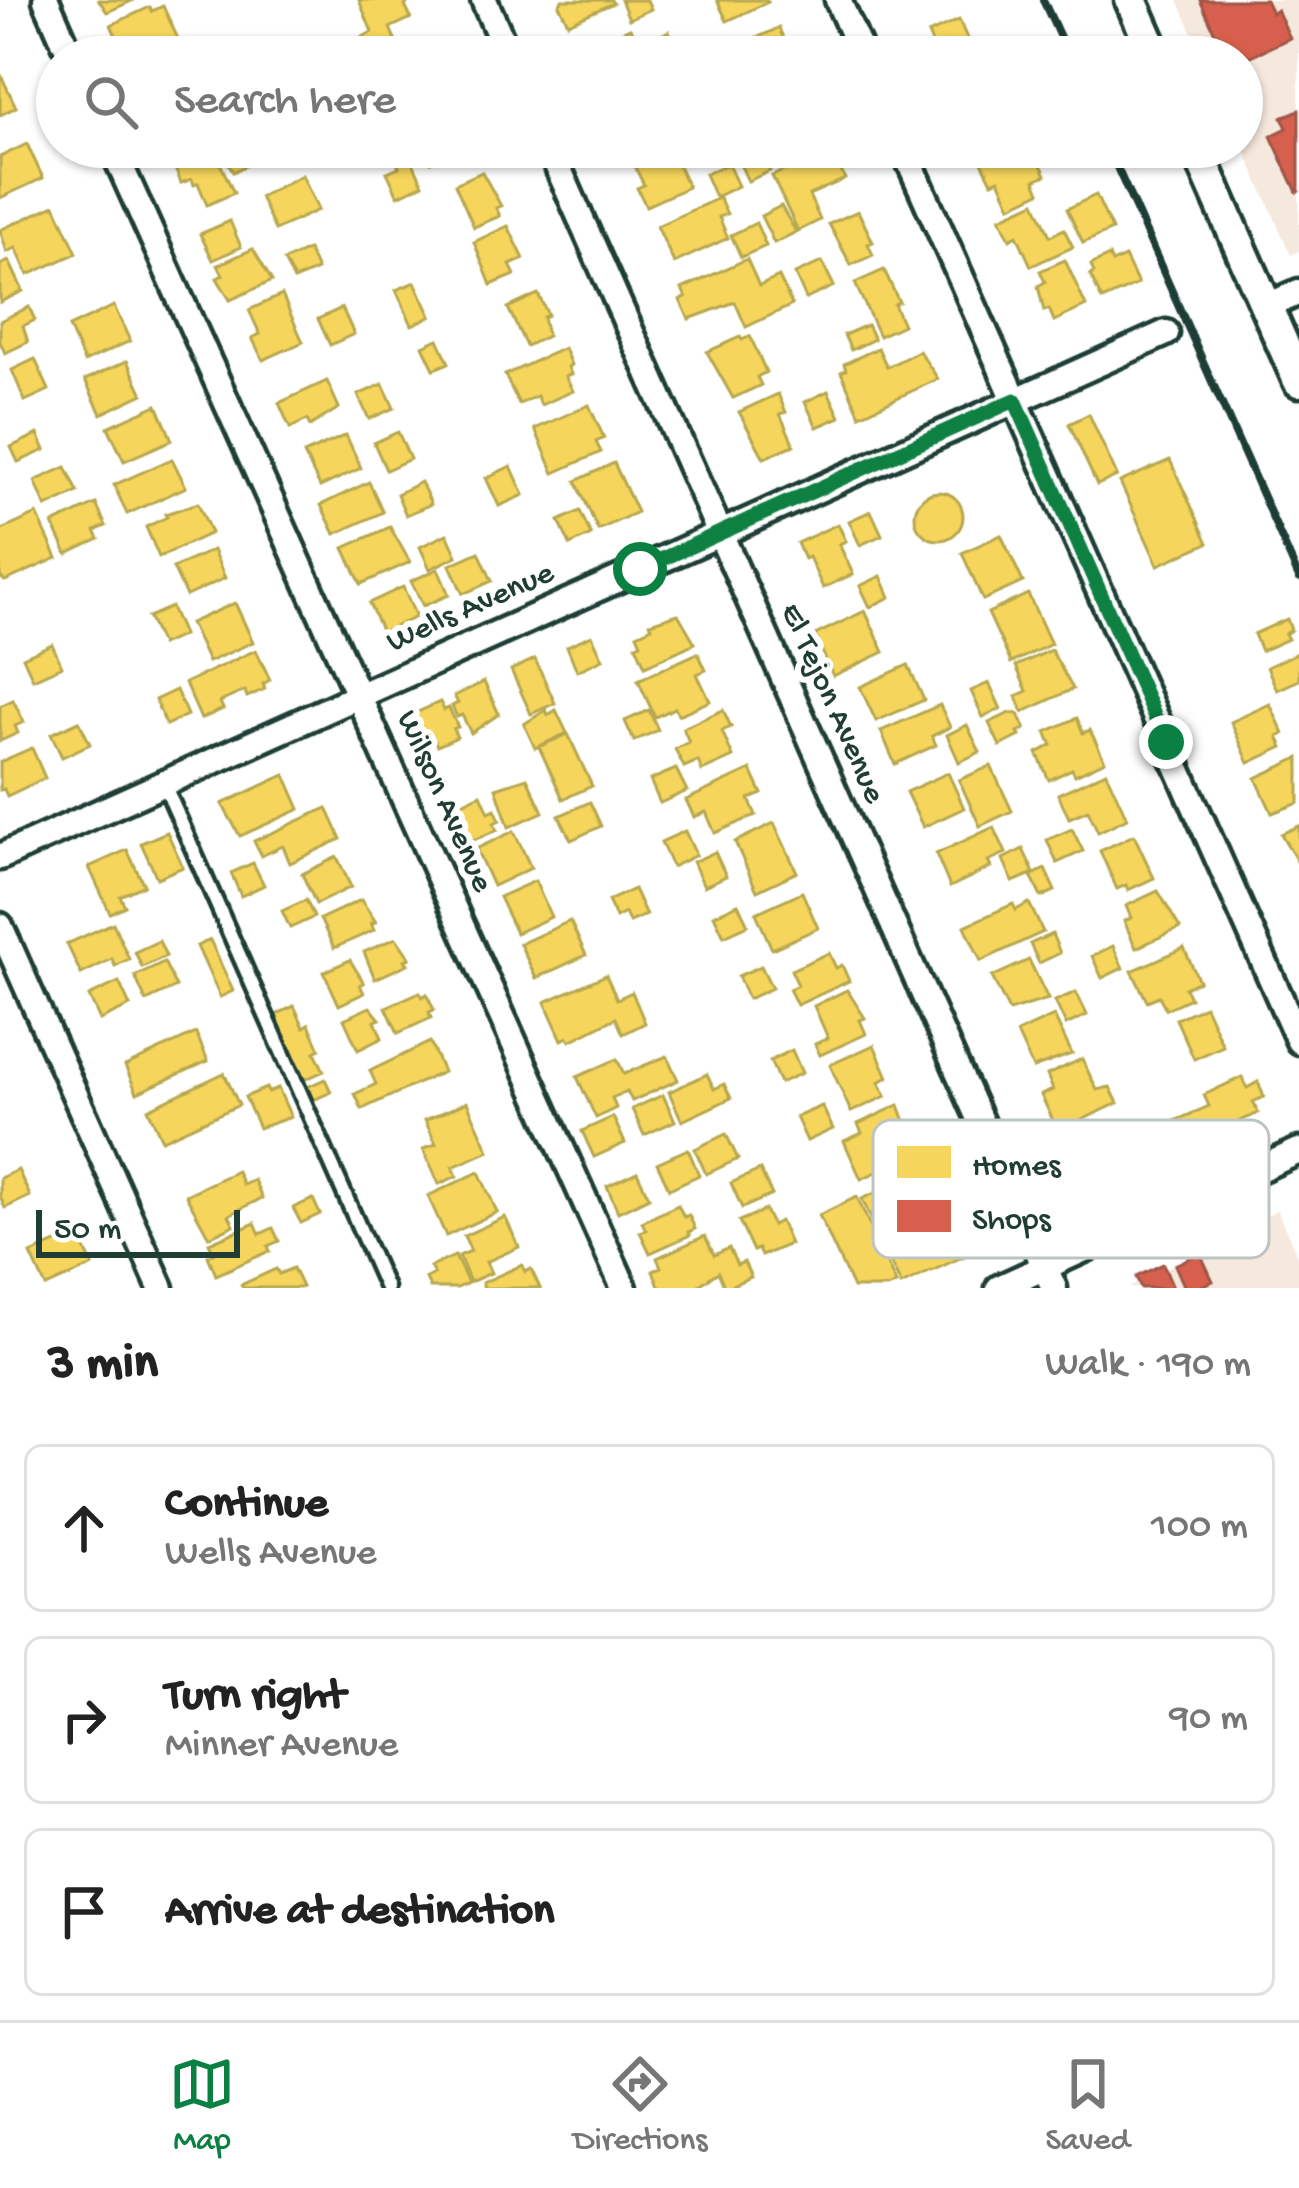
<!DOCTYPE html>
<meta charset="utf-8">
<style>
body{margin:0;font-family:"Gochi Hand",sans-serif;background:#f2f2f2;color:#222}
.scale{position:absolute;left:36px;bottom:30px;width:204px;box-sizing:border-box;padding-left:12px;border:6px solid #1f3d34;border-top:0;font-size:33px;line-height:42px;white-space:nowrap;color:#1f3d34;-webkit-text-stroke:9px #fff;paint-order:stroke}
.stop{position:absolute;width:36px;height:36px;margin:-27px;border:9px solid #0b8043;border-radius:50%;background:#fff}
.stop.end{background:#0b8043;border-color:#fff;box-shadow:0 3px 12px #0008}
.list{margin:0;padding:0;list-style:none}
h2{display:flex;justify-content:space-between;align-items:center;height:156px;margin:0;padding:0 48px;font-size:51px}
h2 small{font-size:39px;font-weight:400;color:#767676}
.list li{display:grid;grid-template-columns:78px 1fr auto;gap:36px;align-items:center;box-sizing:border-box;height:168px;margin:0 24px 24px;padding:0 24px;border:3px solid #e0e0e0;border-radius:18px}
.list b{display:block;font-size:45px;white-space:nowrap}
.list p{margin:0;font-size:39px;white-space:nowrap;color:#767676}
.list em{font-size:39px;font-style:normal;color:#767676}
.icon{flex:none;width:66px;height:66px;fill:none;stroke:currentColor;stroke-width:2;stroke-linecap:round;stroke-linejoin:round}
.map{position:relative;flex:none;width:1299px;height:1288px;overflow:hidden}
.search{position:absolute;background:#fff;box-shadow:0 3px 9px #0004;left:36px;right:36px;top:36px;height:132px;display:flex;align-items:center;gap:30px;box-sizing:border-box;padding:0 42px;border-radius:66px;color:#767676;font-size:45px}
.sheet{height:732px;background:#fff}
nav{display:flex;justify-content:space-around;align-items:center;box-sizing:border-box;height:168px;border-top:3px solid #e0e0e0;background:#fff;font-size:33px;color:#767676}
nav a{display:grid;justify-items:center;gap:6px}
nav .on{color:#0b8043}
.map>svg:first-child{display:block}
.built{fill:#f5e8dd}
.homes{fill:#f6d55c;stroke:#b6a750;stroke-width:3}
.shops{fill:#d6604d;stroke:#9f5646;stroke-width:3}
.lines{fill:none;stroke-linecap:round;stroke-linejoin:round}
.service-casing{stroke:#1f3d34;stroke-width:21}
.minor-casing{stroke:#1f3d34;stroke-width:33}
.tertiary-casing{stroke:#1f3d34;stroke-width:39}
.service{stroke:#fff;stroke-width:12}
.minor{stroke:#fff;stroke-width:24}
.tertiary{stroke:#fff;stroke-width:30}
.rail{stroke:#1f3d34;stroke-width:8}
.route{stroke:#0b8043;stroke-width:15}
.labels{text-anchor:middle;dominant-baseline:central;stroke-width:12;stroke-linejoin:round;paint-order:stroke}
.street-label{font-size:33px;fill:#1f3d34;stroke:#fff}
.key{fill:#fff;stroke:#bcc5c2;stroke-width:3}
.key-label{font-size:33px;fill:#1f3d34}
</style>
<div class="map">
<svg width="1299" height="1288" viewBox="0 0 1299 1288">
<rect width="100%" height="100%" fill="#fff"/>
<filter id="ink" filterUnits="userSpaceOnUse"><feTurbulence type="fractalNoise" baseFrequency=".00833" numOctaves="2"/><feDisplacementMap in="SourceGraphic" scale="24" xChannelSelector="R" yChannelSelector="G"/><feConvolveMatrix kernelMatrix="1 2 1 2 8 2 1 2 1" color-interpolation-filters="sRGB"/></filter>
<g filter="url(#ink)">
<!-- built -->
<g class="built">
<polygon points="1178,0 1299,0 1299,251 1291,255 1242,144 1242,57 1203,57"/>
<polygon points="1277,1210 1299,1260 1299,1288 1129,1288"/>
</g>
<!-- homes -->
<g class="homes">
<polygon points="99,0 134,0 107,12"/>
<polygon points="359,0 410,0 405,6 411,18 390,28 399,48 379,57 338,57 335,52 372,32"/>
<polygon points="562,0 611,0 613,3 568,23 559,5"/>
<polygon points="621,0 647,0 651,9 629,19"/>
<polygon points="717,0 766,0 768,2 727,21"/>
<polygon points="163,6 178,39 138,57 126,57 111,25 150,7 152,11"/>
<polygon points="959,20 975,57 938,57 928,34"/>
<polygon points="630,28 641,51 629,57 581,57 579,51"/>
<polygon points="779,28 788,49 784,51 786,57 743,57 738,46"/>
<polygon points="669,31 679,57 649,57 662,48 657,37"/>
<polygon points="0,73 16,107 0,115"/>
<polygon points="27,144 43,178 0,198 0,157"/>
<polygon points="164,147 214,147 173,166"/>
<polygon points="241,147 249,164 233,172 224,153"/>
<polygon points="390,147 464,147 431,162 429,156 413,163 423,184 398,196 387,172 399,167"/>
<polygon points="673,147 700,147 702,152 678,165 688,187 646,206 637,188 644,185 634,165"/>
<polygon points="775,147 797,147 801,156 783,164"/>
<polygon points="1009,147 1021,147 1025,156 1035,152 1046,175 1035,180 1040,192 1011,206 999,179 992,182 981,160"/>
<polygon points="213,148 234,193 207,205 198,183 194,185 192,179 181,183 174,166"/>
<polygon points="759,148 770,171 748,181 737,158"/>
<polygon points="831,149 845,179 809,195 820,220 798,231 772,176"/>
<polygon points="728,164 738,186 715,197 705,174"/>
<polygon points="482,172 501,206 496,208 500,216 474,227 455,184"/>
<polygon points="302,175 318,210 275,230 260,197"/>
<polygon points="1096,195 1112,230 1083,243 1067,209"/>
<polygon points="719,198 727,214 719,217 728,238 674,263 657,226"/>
<polygon points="1035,202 1050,236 1064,229 1073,247 1031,266 1017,235 1010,239 1000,218"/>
<polygon points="55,205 77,253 28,275 16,248 7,252 0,230"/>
<polygon points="781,206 796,232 774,243 761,216"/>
<polygon points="858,211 873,242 868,244 873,255 851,265 829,224"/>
<polygon points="230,221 241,247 213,260 200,234"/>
<polygon points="756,223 766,246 741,257 731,235"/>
<polygon points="508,226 524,259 510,265 515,275 491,285 474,242"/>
<polygon points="253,249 272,281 230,300 217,278 223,275 218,265"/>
<polygon points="308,250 317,270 294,280 284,261"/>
<polygon points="1109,256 1112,263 1125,257 1138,284 1102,300 1090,275 1094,273 1091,265"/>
<polygon points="747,259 759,286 779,277 792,305 746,327 735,302 689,319 680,300 686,297 682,289"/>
<polygon points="1065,260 1086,306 1054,321 1049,309 1044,311 1038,286 1045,282 1040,271"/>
<polygon points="9,261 23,291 0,302 0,265"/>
<polygon points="822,262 834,286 806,299 795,274"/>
<polygon points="884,270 899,302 894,304 903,325 879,336 855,283"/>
<polygon points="415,282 431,316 412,325 396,290"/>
<polygon points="538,294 548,315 543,317 547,336 526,346 508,308"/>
<polygon points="282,295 303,342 263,360 252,338 260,334 249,310"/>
<polygon points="114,306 130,341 84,362 69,327"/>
<polygon points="29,307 35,320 23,326 28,342 5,353 0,342 0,321"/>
<polygon points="342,308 354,334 330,345 318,319"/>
<polygon points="867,325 874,339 851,350 844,335"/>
<polygon points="750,336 766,372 757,377 761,385 733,398 707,352 740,337 742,340"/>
<polygon points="438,339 449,363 434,369 423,346"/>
<polygon points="564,348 571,365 568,367 571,374 565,376 573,391 541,405 537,396 519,404 505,375"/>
<polygon points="878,348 887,367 919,351 938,379 860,415 841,372 846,370 844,364"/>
<polygon points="35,359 49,390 25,401 12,370"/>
<polygon points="127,361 143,394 101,414 85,380"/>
<polygon points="327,381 339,408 310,426 307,420 290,428 279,403"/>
<polygon points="383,384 394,408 369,419 358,395"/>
<polygon points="828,391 840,417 817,427 805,402"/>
<polygon points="778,394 786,412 780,414 794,445 764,458 739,412"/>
<polygon points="157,405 172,440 124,461 108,427"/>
<polygon points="589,405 604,438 596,442 601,452 554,473 535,429"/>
<polygon points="1089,414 1117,476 1097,485 1069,424"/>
<polygon points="398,432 410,459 386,470 374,443"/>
<polygon points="38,434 45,450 18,462 11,447"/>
<polygon points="346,435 361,468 320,487 304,454"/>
<polygon points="172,459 186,487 127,514 114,485"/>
<polygon points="1170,460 1208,543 1158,565 1120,482"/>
<polygon points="614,463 637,512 598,530 576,481"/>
<polygon points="511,466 524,495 499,506 486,478"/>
<polygon points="66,467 78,492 46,507 35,481"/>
<polygon points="369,482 383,512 335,534 321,505"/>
<polygon points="421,482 431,504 406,515 397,494"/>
<circle cx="939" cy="516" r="24"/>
<polygon points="198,503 211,533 159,557 146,527 167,517 165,514"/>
<polygon points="96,504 106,526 95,531 99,539 67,554 53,524"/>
<polygon points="580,511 591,535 570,545 559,521"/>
<polygon points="871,511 882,535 860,545 849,521"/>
<polygon points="37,514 57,558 5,581 0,577 0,531"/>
<polygon points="838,524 846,541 839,544 853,574 823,588 809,557 804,559 797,543"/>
<polygon points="390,527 410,562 361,584 344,548"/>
<polygon points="447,534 457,556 430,569 420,547"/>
<polygon points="1001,535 1023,582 983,600 962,553"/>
<polygon points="213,550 225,578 186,596 173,568"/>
<polygon points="479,552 492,581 463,594 450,565"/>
<polygon points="438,569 449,595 423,606 411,581"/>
<polygon points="881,576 890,597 870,607 860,586"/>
<polygon points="403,587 416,617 382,632 369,603"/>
<polygon points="1028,594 1051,644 1011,663 988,613"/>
<polygon points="235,603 253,642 208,662 190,623"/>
<polygon points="171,607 183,635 161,645 148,617"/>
<polygon points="865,611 884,652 833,676 815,635"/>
<polygon points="678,614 695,643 645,666 636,645 641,643 637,634 652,627 650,623"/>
<polygon points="1287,619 1291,630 1285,634 1288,639 1261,651 1254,634"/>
<polygon points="592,635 603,659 577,671 567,646"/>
<polygon points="52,644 62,666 33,679 23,657"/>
<polygon points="256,650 270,680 263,684 265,689 247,697 245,691 220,702 223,709 201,719 185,683"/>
<polygon points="1051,650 1073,689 1023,712 1016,696 1027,691 1016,666"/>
<polygon points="1299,652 1299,680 1277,690 1267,667"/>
<polygon points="698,653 706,670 697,674 710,701 678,715 675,708 655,717 638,680"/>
<polygon points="535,659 555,703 531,714 511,670"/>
<polygon points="908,665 924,700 876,721 860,687"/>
<polygon points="484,682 499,714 471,733 462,715 457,717 452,706 458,703 454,696"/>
<polygon points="989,683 1001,709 983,717 971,691"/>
<polygon points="176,690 187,715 166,725 155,700"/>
<polygon points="13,700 24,722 15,726 18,733 0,741 0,706"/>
<polygon points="440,702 444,710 449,708 458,727 453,729 457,737 437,746 435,741 423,747 409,716"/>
<polygon points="1270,704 1284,734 1278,737 1283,747 1249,763 1231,722"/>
<polygon points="940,705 950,727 932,736 936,745 895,764 881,731"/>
<polygon points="546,710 548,715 556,710 567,733 535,748 524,724"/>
<polygon points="649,710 658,730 634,741 625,721"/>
<polygon points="723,710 731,727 722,731 733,757 702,771 698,761 684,767 675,749 689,742 683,728"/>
<polygon points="1010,713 1018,714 1025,729 1018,732 1020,736 1000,746 989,723"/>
<polygon points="1077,718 1083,733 1090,730 1105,761 1075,775 1072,769 1049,780 1037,753 1052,745 1046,732"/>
<polygon points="79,721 90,744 62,757 51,734"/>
<polygon points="967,725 980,752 959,762 947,735"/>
<polygon points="568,734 592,786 563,799 539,747"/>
<polygon points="32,748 45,778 7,796 4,789 0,790 0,762"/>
<polygon points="1299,758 1299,803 1272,813 1256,778"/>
<polygon points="991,766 1012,811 980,826 959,780"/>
<polygon points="676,769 687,791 660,803 650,780"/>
<polygon points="751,770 762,794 749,799 756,815 715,833 706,812 694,817 686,800"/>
<polygon points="1106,772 1127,818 1098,832 1088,810 1069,818 1058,794"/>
<polygon points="948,773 964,808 923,827 906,792"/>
<polygon points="285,775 300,809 240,836 222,804"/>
<polygon points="527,778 543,812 509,827 496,788"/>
<polygon points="481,794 489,812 495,809 500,820 494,823 497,830 469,842 455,812 462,809 460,804"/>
<polygon points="590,802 601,826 571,840 559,816"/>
<polygon points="327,808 341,839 290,863 283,846 261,856 254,841"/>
<polygon points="774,823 797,872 757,891 735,842"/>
<polygon points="1299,826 1299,863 1298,863 1281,834"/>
<polygon points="994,827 1006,853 988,861 991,867 950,887 936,854"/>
<polygon points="1072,829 1083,851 1057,863 1047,840"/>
<polygon points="514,831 531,868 493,886 476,849"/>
<polygon points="685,831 696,855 672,867 661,842"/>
<polygon points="167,832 183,867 157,878 141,843"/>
<polygon points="1134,835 1154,878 1128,890 1126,885 1117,889 1100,851"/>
<polygon points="1023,849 1034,873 1013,882 1003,859"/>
<polygon points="127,850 144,885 120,896 125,906 110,913 89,867"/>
<polygon points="715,852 726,876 704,886 693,862"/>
<polygon points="337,857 351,887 316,904 302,874"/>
<polygon points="253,863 264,885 241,896 231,873"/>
<polygon points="1045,869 1055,891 1041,897 1031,876"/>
<polygon points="535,881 551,917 516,933 499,897"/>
<polygon points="634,889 646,915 629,922 625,913 616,918 608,901"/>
<polygon points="1158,891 1180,928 1136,948 1124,921 1131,918 1126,906"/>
<polygon points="802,892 818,928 772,949 756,913"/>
<polygon points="306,900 314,917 290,928 282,911"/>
<polygon points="361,900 376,922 371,923 374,930 334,948 320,919"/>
<polygon points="1029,903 1043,932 981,961 965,926 1013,904 1016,910"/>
<polygon points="738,904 748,925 724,936 714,915"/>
<polygon points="570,921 586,955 536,978 520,944"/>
<polygon points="113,923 129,959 115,966 112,959 81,974 67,944"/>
<polygon points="1052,934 1060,953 1039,963 1030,944"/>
<polygon points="396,938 410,958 405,960 408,964 375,979 364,952"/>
<polygon points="210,940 233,991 220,997 197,946"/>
<polygon points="159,941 166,956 142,967 135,952"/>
<polygon points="1113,946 1123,968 1102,978 1092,956"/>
<polygon points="1184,948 1199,981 1185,988 1190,998 1166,1009 1159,996 1147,1001 1132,971"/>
<polygon points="829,953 836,968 842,965 849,981 797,1005 789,989 798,985 791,970"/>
<polygon points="350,960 364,983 360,985 364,993 339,1005 324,972"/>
<polygon points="1029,960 1048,999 1009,1011 992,977"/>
<polygon points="164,962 176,987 146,1001 135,976"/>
<polygon points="761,966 772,988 748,999 738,976"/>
<polygon points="606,975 617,999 632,992 645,1023 623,1034 616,1018 570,1041 568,1037 562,1040 545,1002"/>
<polygon points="119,982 130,1006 100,1020 89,996"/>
<polygon points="847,990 865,1018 860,1020 866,1034 820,1055 815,1044 828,1038 814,1006"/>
<polygon points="420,992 422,997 427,994 434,1010 429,1012 431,1018 398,1033 386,1007"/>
<polygon points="1076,992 1087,1015 1066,1025 1055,1001"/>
<polygon points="294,1006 304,1027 309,1024 320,1049 315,1052 324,1071 299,1082 270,1018"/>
<polygon points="1205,1006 1223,1046 1194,1059 1176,1019"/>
<polygon points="370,1007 380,1019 375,1021 382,1038 358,1050 344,1019"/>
<polygon points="1054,1016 1072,1054 1033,1068 1017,1033"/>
<polygon points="196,1033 208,1061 137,1093 125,1066"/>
<polygon points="430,1042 443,1072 362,1109 355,1094 376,1084 370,1071"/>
<polygon points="874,1045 888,1077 879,1082 886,1096 851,1112 830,1065"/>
<polygon points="792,1050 802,1073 780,1083 770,1061"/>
<polygon points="667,1056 678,1080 632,1101 627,1091 612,1098 616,1108 596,1118 577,1077 617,1059 624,1074"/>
<polygon points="1082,1059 1097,1090 1110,1087 1118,1103 1058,1131 1041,1095 1053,1090 1047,1075"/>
<polygon points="224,1073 239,1105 162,1140 148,1109"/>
<polygon points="707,1074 714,1089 724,1084 731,1098 682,1121 669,1092"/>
<polygon points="1242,1077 1247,1088 1258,1082 1264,1097 1253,1102 1258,1113 1182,1148 1177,1138 1167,1142 1162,1131 1172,1127 1170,1123 1209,1106 1204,1095"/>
<polygon points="325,1079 331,1092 309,1102 303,1089"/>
<polygon points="266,1088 268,1092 278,1088 291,1117 259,1128 245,1097"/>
<polygon points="663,1095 675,1121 644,1135 632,1109"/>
<polygon points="467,1102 489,1151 453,1167 457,1176 439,1184 423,1149 436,1144 425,1120"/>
<polygon points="899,1105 917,1154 861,1179 844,1141 862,1133 858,1124"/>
<polygon points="822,1106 833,1129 807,1141 796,1117"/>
<polygon points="613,1117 625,1143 594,1157 582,1131"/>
<polygon points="726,1134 738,1159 706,1174 695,1149"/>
<polygon points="688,1149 699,1175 669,1189 657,1163"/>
<polygon points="934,1166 950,1200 878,1234 862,1199"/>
<polygon points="18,1170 30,1196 5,1208 0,1196 0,1178"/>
<polygon points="760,1170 772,1195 742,1208 731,1183"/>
<polygon points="237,1171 243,1185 254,1180 262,1198 229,1215 234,1225 209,1237 186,1195"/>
<polygon points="479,1172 497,1212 446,1236 428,1196"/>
<polygon points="637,1172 649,1197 618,1212 607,1186"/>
<polygon points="857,1197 896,1284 887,1288 853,1288 819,1215"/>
<polygon points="313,1199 320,1214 301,1223 293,1208"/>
<polygon points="678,1205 684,1217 689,1215 695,1229 688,1232 690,1235 650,1253 640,1232 646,1230 642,1222"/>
<polygon points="765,1210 772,1225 780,1221 790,1244 761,1256 758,1249 753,1251 739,1221"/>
<polygon points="957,1216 973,1252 901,1285 884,1249"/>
<polygon points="505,1217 519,1247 486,1262 491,1273 470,1282 459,1256 471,1251 464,1236"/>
<polygon points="255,1223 260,1234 273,1228 279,1241 268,1246 270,1251 216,1275 208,1256 214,1253 209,1243"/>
<polygon points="72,1236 75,1243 81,1240 93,1266 46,1287 31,1254"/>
<polygon points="705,1236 714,1255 729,1248 737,1265 744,1262 751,1277 725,1288 718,1272 695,1288 660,1288 653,1271 661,1267 657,1258"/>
<polygon points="455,1256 468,1283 457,1288 430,1288 426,1278 434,1274 430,1267"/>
<polygon points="522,1265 525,1272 531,1269 540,1288 484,1288 482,1283"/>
<polygon points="293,1268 302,1287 299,1288 243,1288 241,1285 276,1269 279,1274"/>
</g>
<!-- shops -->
<g class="shops">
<polygon points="1200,0 1266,0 1272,13 1277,10 1290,38 1242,60 1226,57"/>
<polygon points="1299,110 1299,191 1297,192 1271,136 1287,128 1282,117"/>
<polygon points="1200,1253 1213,1281 1197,1288 1185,1288 1175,1265"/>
<polygon points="1163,1264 1173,1288 1141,1288 1136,1277"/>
</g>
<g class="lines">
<defs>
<polyline id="service" points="164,784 386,1288"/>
<g id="minor">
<polyline points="46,0 71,57"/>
<polyline points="484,0 509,57"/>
<polyline points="838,0 863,57"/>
<polyline points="112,147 624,1288"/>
<polyline points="549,147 1054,1288"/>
<polyline points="903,147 1299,1041"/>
<polyline points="1266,307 1299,292"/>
<polyline points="0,857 1166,333"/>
<polyline points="0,926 161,1288"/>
<polyline points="999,1288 1299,1151"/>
</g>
<g id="tertiary">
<polyline points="1131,0 1156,57"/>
<polyline points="1196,147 1299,381"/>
</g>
</defs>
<!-- service casing -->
<use href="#service" class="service-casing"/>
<!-- minor casing -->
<use href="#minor" class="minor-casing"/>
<!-- tertiary casing -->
<use href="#tertiary" class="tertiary-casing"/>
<!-- service -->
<use href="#service" class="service"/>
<!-- minor -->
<use href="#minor" class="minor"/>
<!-- tertiary -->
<use href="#tertiary" class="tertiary"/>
<!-- rail -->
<g class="rail">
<polyline points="1043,0 1069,57"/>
<polyline points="1108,147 1299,578"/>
</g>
</g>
</g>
<g class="lines" filter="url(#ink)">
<!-- route -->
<polyline class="route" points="640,569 1015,400 1166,742"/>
</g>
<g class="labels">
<!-- street labels -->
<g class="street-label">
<text transform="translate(471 609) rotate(-24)">Wells Avenue</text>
<text transform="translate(831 704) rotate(66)">El Tejon Avenue</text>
<text transform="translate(443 802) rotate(66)">Wilson Avenue</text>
</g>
</g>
<!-- legend -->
<rect x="873" y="1120" width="396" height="138" rx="18" class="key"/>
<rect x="897" y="1146" width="54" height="32" fill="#f6d55c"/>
<rect x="897" y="1200" width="54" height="32" fill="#d6604d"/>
<g class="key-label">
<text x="972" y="1174">Homes</text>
<text x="972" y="1228">Shops</text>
</g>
</svg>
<div class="scale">50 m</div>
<div class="stop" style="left:640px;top:569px"></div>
<div class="stop end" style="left:1166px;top:742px"></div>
<div class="search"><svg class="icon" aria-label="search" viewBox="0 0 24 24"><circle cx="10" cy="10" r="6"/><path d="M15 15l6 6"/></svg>Search here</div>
</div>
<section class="sheet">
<h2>3 min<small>Walk · 190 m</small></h2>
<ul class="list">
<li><svg class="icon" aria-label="ahead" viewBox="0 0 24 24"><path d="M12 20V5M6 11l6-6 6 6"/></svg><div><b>Continue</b><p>Wells Avenue</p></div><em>100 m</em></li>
<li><svg class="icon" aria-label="right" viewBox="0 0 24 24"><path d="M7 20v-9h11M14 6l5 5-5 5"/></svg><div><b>Turn right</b><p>Minner Avenue</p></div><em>90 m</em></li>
<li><svg class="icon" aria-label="arrive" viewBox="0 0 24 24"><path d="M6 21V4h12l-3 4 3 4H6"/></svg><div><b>Arrive at destination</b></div></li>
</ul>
</section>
<nav>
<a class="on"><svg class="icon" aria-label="map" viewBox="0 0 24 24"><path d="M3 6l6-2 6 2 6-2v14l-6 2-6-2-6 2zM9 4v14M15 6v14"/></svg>Map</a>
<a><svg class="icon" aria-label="directions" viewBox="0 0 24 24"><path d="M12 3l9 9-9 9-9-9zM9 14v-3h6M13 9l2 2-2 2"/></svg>Directions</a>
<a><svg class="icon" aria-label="saved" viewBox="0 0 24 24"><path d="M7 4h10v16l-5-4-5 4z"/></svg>Saved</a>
</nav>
